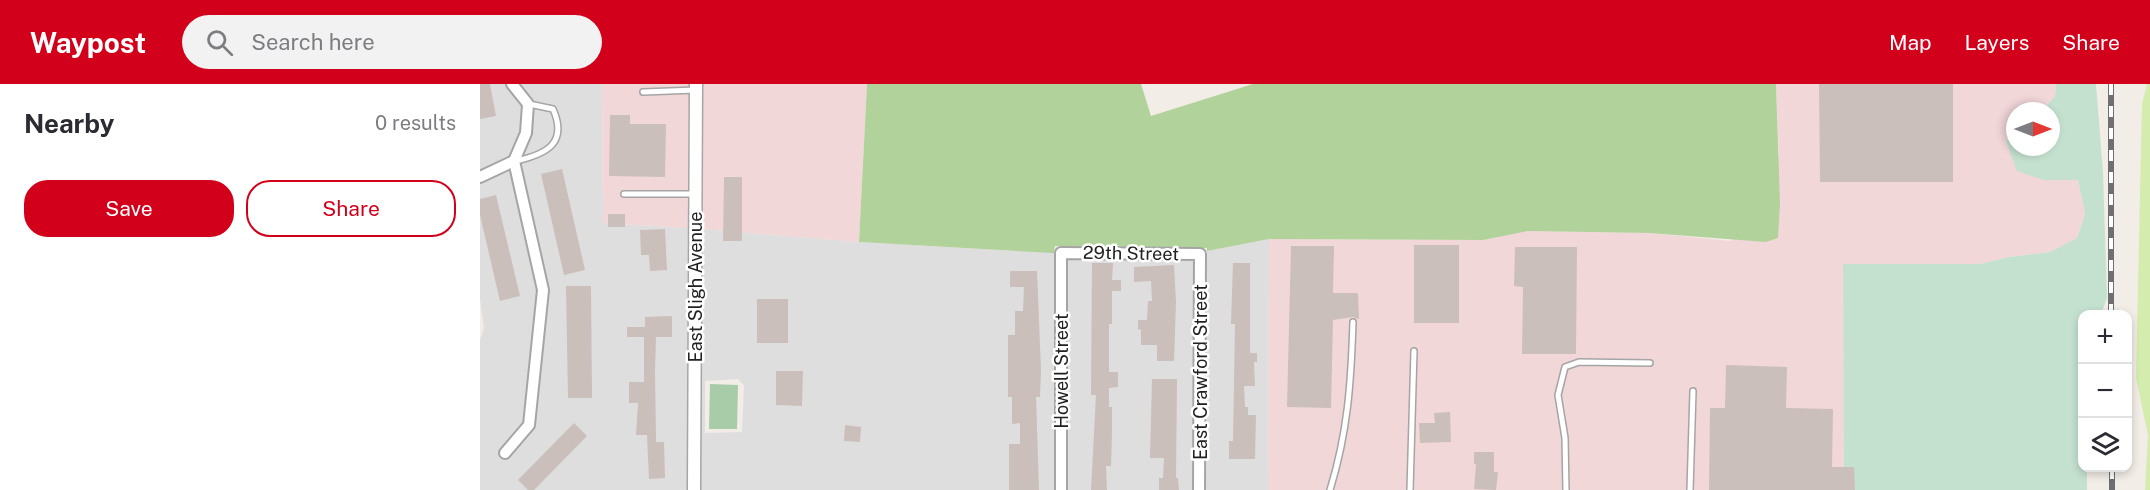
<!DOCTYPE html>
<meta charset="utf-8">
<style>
body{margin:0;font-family:"Public Sans",sans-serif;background:#f2f2f3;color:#2b2b33}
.controls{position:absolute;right:18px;bottom:18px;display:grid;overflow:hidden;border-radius:12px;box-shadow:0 3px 9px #0003}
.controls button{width:54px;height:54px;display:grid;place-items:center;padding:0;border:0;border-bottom:2px solid #e1e1e2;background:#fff;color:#2b2b33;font:30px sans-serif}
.compass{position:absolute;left:1526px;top:18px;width:54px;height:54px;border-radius:50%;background:#fff;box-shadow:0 3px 9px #0003;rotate:90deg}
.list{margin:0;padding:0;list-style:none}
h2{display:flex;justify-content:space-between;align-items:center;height:78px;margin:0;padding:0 24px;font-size:26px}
h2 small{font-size:20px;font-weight:400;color:#7c7c81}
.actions{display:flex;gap:12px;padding:18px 24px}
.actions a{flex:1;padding:14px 0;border:2px solid #d2001b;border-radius:24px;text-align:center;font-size:21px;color:#d2001b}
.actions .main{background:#d2001b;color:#fff}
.icon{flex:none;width:33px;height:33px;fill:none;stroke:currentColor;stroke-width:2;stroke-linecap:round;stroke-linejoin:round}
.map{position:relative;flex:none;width:1670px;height:406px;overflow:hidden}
header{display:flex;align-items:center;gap:36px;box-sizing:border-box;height:84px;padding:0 30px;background:#d2001b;color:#fff}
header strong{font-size:28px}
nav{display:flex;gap:33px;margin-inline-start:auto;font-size:21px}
.search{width:420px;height:54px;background:#f2f2f3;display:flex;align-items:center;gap:15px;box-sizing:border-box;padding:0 21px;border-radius:33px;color:#7c7c81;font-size:22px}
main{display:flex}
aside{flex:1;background:#fff}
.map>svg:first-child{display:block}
.residential{fill:#dfdede;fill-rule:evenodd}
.commercial{fill:#f2d7d9}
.grass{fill:#d4ecad}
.forest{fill:#b2d29b}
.wetland{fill:#c4e0cf}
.cemetery{fill:#a8cba8}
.building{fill:#cabfba}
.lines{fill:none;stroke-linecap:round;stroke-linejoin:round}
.service-casing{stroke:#a5a5a5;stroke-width:8}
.minor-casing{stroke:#a5a5a5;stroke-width:14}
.tertiary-casing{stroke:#a5a5a5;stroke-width:15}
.service{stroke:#fff;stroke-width:5}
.minor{stroke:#fff;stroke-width:10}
.tertiary{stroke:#fff;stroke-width:12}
.rail-casing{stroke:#6f6f6f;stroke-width:6}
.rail{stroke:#fff;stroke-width:4;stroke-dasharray:11;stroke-linecap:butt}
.labels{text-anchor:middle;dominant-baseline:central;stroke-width:5;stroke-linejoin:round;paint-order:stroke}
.street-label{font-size:18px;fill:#212121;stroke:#fff}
</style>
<header>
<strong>Waypost</strong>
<div class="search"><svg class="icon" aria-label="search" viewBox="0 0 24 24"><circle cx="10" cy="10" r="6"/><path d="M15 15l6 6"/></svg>Search here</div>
<nav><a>Map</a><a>Layers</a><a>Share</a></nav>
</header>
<main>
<aside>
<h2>Nearby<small>0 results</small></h2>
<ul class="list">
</ul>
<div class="actions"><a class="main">Save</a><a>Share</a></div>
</aside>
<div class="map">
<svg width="1670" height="406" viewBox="0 0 1670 406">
<rect width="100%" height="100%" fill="#f2ede7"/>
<!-- residential -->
<g class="residential">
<polygon points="0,0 122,0 123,139 208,144 207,406 0,406 0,256 4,244 0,215"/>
<path d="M222,145L379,158L574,169V406H220ZM258,295L264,301L262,348L225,349V297Z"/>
<polygon points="789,155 788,406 726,406 727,167"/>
<polygon points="588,175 713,176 713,406 588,406"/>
</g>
<!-- commercial -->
<g class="commercial">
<polygon points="122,0 209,0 208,144 123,139"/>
<polygon points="223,0 387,0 379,158 222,145"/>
<polygon points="1296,0 1576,0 1575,12 1562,27 1535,27 1535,50 1526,57 1564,96 1598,96 1605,130 1597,154 1570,168 1529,173 1500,180 1363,180 1364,406 788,406 789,155 1003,156 1048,147 1169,149 1251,157 1299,73"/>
</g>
<!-- grass -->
<polygon class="grass" points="1667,0 1670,0 1670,406 1665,406 1668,351 1656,294 1662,20"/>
<!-- forest -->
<polygon class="forest" points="387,0 661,0 671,32 773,0 1296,0 1300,119 1298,154 1286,158 1169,149 1048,147 1003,156 789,155 727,167 727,164 575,162 574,169 571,169 379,158"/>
<!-- wetland -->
<polygon class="wetland" points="1576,0 1616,0 1623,88 1627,214 1621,230 1602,231 1602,384 1607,384 1607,406 1364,406 1363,180 1500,180 1529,173 1570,168 1597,154 1605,130 1598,96 1564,96 1537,87 1526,57 1535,50 1535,63 1571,63 1571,27 1562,27 1575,12"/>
<!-- cemetery -->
<polygon class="cemetery" points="230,300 258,301 257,345 229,345"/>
<!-- building -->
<g class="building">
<polygon points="0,0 10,0 16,32 0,35"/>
<polygon points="1339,0 1473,0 1473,98 1340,98"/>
<polygon points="130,31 150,31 150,40 186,40 185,93 129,92"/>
<polygon points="82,85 105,186 84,191 61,90"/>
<polygon points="244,93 262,93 262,157 243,157"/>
<polygon points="16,111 40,212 20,217 0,131 0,115"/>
<rect x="128" y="130" width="17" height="13"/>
<polygon points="185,145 187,186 170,187 169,171 161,171 160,146"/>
<rect x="934" y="161" width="45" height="78"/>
<polygon points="811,162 854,162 853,209 878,209 879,235 873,233 853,236 851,324 807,323"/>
<polygon points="1035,163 1097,163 1096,270 1042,270 1043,203 1034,202"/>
<polygon points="612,179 633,179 632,196 641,196 641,207 632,207 632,240 629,240 629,288 638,288 638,303 629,304 629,323 632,323 632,348 631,382 626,382 627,406 611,406 616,311 611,311"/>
<polygon points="753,179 770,179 770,269 777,269 777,278 774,278 775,302 764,302 765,323 768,323 768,331 776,331 775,375 749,375 749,357 753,357 755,240 751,240"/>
<polygon points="694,181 696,218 694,277 677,277 677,261 661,261 661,246 658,245 658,236 667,236 668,217 672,217 671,197 654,198 654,183"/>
<polygon points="530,187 557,187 561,286 560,313 556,313 559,406 529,406 529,360 540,360 540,339 532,340 532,313 528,313 528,251 535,251 535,227 543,227 544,203 530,203"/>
<polygon points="86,202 111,202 112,314 88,314"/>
<rect x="277" y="215" width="31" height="44"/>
<polygon points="192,232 192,253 176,253 175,286 176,358 184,358 185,394 169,395 167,351 156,351 158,319 149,319 149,298 164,298 164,253 147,253 147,243 165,243 165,233"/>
<polygon points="1246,281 1307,283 1306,324 1353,325 1352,383 1374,383 1375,406 1229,406 1230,324 1245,324"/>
<polygon points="296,287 323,287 322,322 296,321"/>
<polygon points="672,295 697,295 696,394 698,394 699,406 679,406 679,394 683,394 684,374 670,374"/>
<polygon points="970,328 971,358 940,359 939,339 955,339 954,329"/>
<polygon points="94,339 107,352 54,406 48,406 38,396"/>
<polygon points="365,341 381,343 380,358 364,357"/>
<polygon points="994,368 1014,368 1014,388 1018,388 1016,406 994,405 996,380 994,380"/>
</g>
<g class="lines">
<defs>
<g id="service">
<polyline points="163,8 216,6"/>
<path d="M36,77C67,70 88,59 73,25L49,20"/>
<polyline points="144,110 215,110"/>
<path d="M850,406C868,347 871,299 873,238"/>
<polyline points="930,406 934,267"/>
<polyline points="1086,406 1085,354 1078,311 1085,283 1099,278 1170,279"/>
<polyline points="1210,406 1213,307"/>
</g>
<g id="minor">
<polyline points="32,0 48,20 46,49 34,77"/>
<polyline points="0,93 34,77"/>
<polyline points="25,369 49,341 63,206 34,77"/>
<polyline points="581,406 581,169 720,170 719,406"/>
</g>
<polyline id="tertiary" points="214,406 216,0"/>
</defs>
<!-- service casing -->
<use href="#service" class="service-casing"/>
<!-- minor casing -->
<use href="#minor" class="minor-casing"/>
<!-- tertiary casing -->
<use href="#tertiary" class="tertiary-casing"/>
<!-- service -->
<use href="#service" class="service"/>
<!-- minor -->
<use href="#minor" class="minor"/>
<!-- tertiary -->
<use href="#tertiary" class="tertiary"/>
<defs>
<g id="rail">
<polyline points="1631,0 1631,231"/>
<polyline points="1632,384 1632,406"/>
</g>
</defs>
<!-- rail casing -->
<use href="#rail" class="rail-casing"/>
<!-- rail -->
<use href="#rail" class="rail"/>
</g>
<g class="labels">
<!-- street labels -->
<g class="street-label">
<text transform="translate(651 169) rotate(1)">29th Street</text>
<text transform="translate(215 203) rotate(-90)">East Sligh Avenue</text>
<text transform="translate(581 287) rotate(-90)">Howell Street</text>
<text transform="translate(720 288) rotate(-90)">East Crawford Street</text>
</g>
</g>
</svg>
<div class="controls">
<button>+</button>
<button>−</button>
<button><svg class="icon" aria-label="layers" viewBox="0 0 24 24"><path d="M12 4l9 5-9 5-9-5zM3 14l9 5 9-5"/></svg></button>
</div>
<svg class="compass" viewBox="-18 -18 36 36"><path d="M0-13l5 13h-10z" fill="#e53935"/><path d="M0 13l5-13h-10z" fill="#7c7c81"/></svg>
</div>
</main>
